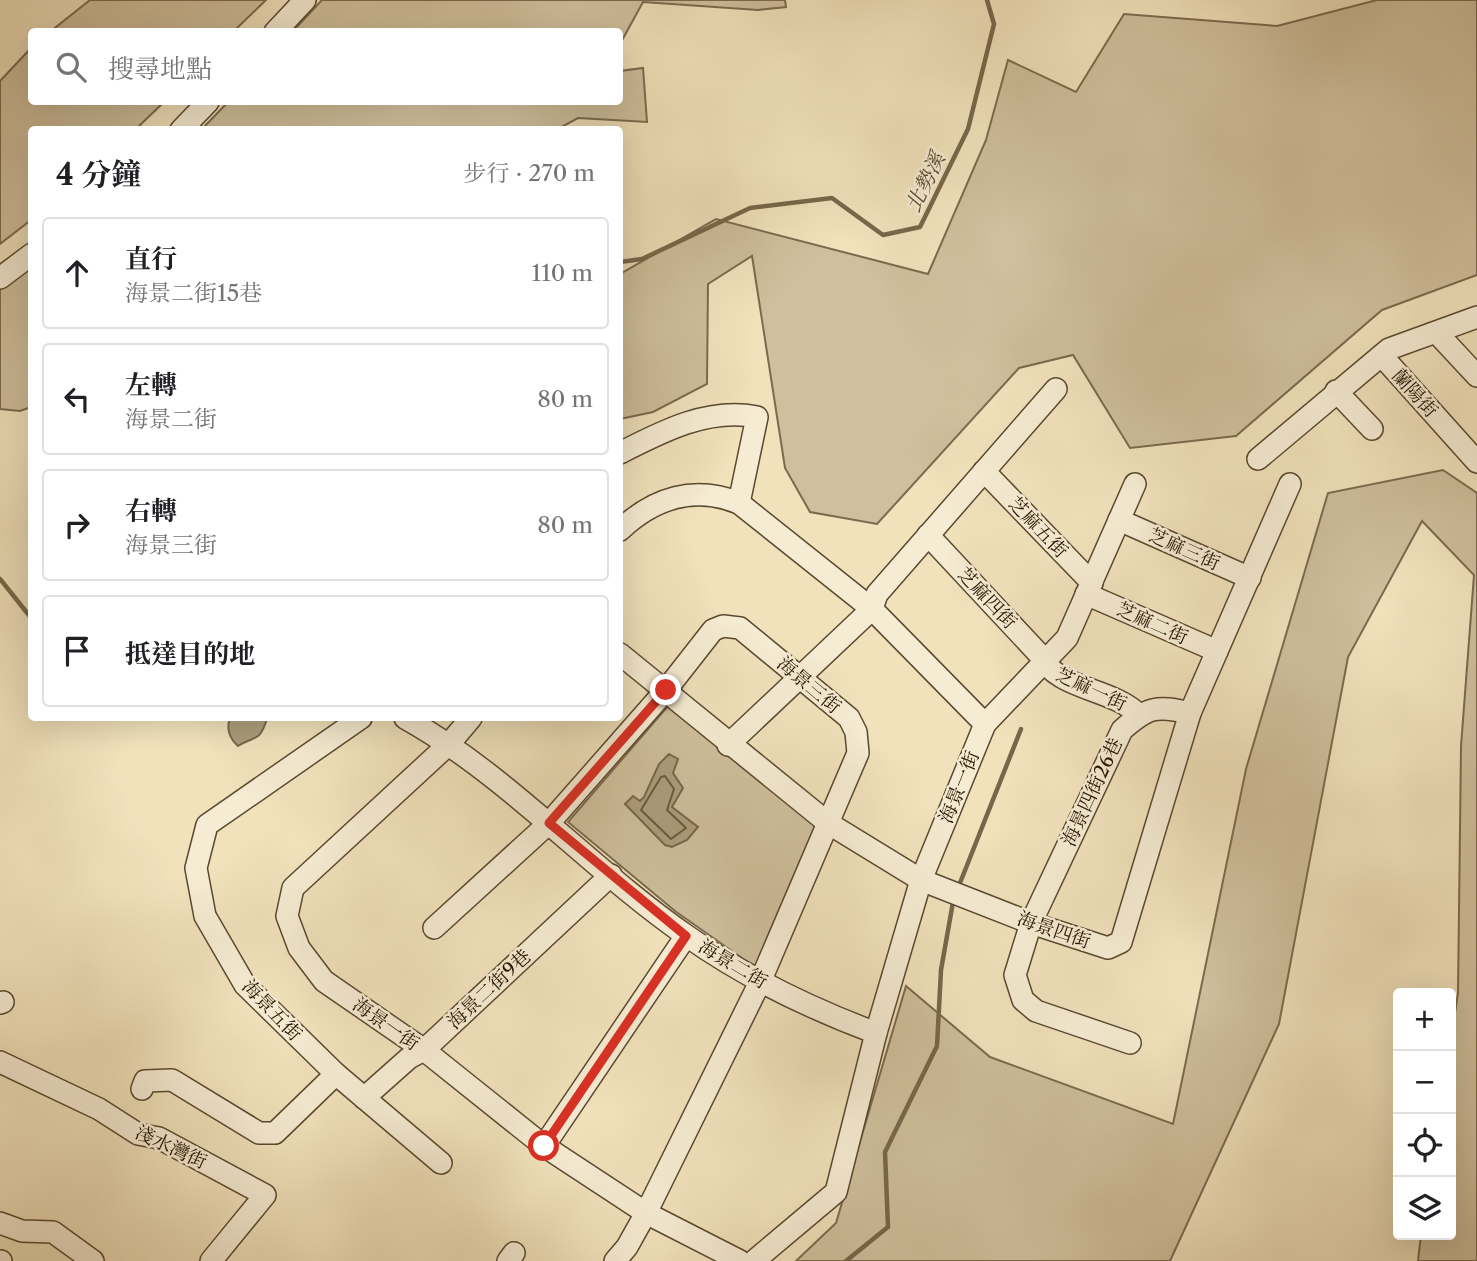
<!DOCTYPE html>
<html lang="zh-TW">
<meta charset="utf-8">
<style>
body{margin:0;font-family:"Libre Caslon Text","Noto Serif TC",serif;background:#f6f6f6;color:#202124}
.controls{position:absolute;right:21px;bottom:21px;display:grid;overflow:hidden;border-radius:7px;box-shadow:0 7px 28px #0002}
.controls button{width:63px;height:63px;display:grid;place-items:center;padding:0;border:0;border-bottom:2px solid #e0e0e0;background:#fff;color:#202124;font:35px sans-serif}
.stop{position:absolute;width:21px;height:21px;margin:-16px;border:5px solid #d93025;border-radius:50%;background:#fff}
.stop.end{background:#d93025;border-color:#fff;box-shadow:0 2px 7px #0008}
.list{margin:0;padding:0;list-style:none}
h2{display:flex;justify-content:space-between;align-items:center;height:91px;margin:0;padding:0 28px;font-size:30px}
h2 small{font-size:23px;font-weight:400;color:#757577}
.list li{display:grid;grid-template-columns:46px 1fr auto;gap:21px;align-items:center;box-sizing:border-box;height:112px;margin:0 14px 14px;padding:0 14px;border:2px solid #e0e0e0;border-radius:7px}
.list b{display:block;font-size:26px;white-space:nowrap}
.list p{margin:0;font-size:23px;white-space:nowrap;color:#757577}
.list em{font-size:23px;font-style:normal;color:#757577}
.icon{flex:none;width:38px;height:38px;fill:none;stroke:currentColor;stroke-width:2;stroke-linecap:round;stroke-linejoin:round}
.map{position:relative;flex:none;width:1477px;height:1261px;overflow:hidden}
.search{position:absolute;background:#fff;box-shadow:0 7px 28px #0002;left:28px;top:28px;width:595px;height:77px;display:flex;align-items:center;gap:18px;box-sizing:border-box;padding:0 24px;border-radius:7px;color:#757577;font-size:26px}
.panel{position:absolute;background:#fff;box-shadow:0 7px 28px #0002;left:28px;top:126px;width:595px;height:595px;border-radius:7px}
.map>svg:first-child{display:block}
.green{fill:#cfbf9c;stroke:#7b6a4e;stroke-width:2}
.water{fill:#ac9d7c;stroke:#77674a;stroke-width:2}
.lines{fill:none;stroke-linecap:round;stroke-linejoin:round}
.shore{stroke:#6a5a3e;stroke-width:2}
.stream{stroke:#77674a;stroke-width:4.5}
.minor-casing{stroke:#5a492f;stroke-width:24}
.minor{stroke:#f6ecd3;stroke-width:21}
.route{stroke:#d93025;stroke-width:9}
.labels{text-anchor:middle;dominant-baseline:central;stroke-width:5;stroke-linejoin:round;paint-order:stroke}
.street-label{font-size:19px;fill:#271600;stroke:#f6ecd3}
.water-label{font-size:21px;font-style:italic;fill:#5c4c32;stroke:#f6ecd3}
</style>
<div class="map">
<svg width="1477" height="1261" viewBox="0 0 1477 1261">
<rect width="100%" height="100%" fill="#f1e2bc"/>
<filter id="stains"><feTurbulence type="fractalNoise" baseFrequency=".00286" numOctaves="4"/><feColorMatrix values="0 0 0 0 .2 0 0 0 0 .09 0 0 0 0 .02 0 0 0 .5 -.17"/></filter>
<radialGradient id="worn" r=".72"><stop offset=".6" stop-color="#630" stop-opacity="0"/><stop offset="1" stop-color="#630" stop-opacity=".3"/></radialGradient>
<!-- green -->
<g class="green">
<polygon points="90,0 266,0 234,31 51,31"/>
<polygon points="322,0 785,0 786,7 758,10 643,2 620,44 620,32 293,31"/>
<polygon points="1377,0 1477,0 1477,275 1382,310 1236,436 1130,448 1073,355 1019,368 877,524 810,512 785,468 752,256 708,284 707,384 653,412 620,419 620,274 716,219 928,274 986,140 1008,60 1076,92 1124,14 1277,26"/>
<polygon points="31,48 32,102 164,102 136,129 32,130 31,220 0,244 0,81"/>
<polygon points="643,68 647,122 578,118 556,130 202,129 228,102 620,102 620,71"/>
<polygon points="31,259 31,407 20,411 0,409 0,283"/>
<polygon points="1443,470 1477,493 1477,1261 1418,1261 1421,1235 1451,1235 1451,1040 1458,993 1461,746 1474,575 1422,521 1348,657 1279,1024 1170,1261 796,1261 836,1223 906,986 990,1057 1173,1124 1246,769 1328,493"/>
<polygon points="668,706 820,826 756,968 675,911 568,822"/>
</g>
<!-- water -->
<g class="water">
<path d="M230,718H266L267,719C259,743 256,735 238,746C229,738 226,729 230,718Z"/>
<polygon points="669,754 678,759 673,773 683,788 672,807 698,827 687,840 672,847 665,845 625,804 633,796 640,801 644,797 659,764"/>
</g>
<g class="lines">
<!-- shore -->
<polygon class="shore" points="665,776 674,789 667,810 686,828 671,839 641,810 661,777"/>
<!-- stream -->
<g class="stream">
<polyline points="620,262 642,259 750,208 832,198 883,235 920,227 968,129 994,24 987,0"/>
<polyline points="0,579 32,619"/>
<polyline points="960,883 1021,729"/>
<polyline points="846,1261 888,1227 885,1152 937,1046 941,970 953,902"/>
</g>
<defs>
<g id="minor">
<polyline points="275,32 305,0"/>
<polyline points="181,130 208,102"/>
<polyline points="0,278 32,254"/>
<polyline points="1437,333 1477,376"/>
<polyline points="1382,356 1477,462"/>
<polyline points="1336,391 1372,429"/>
<path d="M620,453C661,432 708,407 757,417L739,503"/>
<polyline points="1258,459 1389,349 1477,317"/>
<polyline points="984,471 1092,583"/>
<polyline points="1119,520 1250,578"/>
<path d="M620,530C654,498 694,485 739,503L872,609L985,724L921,880L876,1033L836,1192L754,1261"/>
<path d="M928,535L1039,654C1058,691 1111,687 1139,715"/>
<polyline points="1086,594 1217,651"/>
<polyline points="620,654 828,823 921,880 1031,923 1108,948 1121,942 1190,713 1290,484"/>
<polyline points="361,718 207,825 196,868 205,916 245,985 336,1074 441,1163"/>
<path d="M405,718C509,776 589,868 687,936C745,977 809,1008 876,1033"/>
<polyline points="471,718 449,744 293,888 287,916 299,948 324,981 424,1050 544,1146 646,1213 740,1261"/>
<polyline points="985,724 1067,638 1135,484"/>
<polyline points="728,745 872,609 877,594 1056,389"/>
<polyline points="434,928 549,823 666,690 713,630 723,626 740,628 849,718 856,732 858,753 760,982 646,1213 627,1247 615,1261"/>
<polyline points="0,1003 3,1002"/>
<path d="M1130,1043L1036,1011L1023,1000L1015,975L1031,923L1122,730C1148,707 1156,705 1190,713"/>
<polyline points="0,1062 99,1109 138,1134 159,1138 265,1195 211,1261"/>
<polyline points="142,1089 145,1081 172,1080 259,1133 275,1133 336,1074"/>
<polyline points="364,1098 409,1058 424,1050 611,875"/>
<polyline points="544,1146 686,936"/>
<polyline points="0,1223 22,1231 53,1232 93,1261"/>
<polyline points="0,1261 1,1261"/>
<polyline points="508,1261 514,1253"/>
</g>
</defs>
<!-- minor casing -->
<use href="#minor" class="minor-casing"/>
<!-- minor -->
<use href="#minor" class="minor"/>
</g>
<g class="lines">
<!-- route -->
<polyline class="route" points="544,1146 686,936 549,823 666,690"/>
</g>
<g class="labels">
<!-- street labels -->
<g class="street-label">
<text transform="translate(1415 393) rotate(48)">蘭陽街</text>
<text transform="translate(1038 527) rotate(46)">芝麻五街</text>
<text transform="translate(1184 549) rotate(24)">芝麻三街</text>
<text transform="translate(987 598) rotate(47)">芝麻四街</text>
<text transform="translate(1152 623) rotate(24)">芝麻二街</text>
<text transform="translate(809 685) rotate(40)">海景三街</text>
<text transform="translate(1091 689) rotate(25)">芝麻一街</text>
<text transform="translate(959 787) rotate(-68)">海景一街</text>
<text transform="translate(1092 792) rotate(-65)">海景四街26巷</text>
<text transform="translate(1054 930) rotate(19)">海景四街</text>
<text transform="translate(733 964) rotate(31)">海景二街</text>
<text transform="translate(489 989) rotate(-43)">海景二街9巷</text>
<text transform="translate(272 1010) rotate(46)">海景五街</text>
<text transform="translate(386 1024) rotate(35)">海景一街</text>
<text transform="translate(171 1147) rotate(25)">淺水灣街</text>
</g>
<!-- water labels -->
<g class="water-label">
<text transform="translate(925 182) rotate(-64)">北勢溪</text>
</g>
</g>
<rect width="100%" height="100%" filter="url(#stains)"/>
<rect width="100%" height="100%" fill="url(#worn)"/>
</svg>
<div class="controls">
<button>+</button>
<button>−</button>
<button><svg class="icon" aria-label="locate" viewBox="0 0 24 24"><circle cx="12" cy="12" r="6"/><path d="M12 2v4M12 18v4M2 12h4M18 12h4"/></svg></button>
<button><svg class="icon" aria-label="layers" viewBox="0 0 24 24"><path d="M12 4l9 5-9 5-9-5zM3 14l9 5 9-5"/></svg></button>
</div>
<div class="stop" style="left:544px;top:1146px"></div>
<div class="stop end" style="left:666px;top:690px"></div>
<div class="search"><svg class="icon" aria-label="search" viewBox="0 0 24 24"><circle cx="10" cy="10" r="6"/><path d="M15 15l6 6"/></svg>搜尋地點</div>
<section class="panel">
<h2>4 分鐘<small>步行 · 270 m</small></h2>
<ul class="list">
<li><svg class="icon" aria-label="ahead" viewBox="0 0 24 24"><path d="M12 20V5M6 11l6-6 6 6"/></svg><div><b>直行</b><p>海景二街15巷</p></div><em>110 m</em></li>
<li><svg class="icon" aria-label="left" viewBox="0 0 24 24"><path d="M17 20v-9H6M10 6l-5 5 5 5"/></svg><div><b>左轉</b><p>海景二街</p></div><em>80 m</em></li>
<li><svg class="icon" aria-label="right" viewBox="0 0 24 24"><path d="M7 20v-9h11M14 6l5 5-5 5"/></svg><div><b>右轉</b><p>海景三街</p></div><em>80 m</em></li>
<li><svg class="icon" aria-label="arrive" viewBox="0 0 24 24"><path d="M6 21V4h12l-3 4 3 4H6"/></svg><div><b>抵達目的地</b></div></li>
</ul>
</section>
</div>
